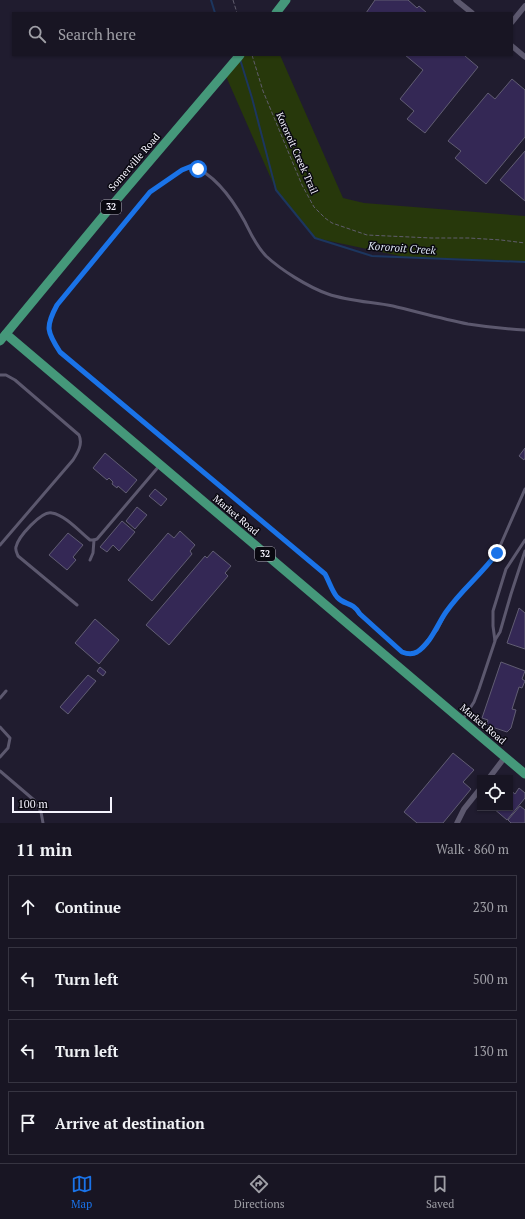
<!DOCTYPE html>
<meta charset="utf-8">
<style>
body{margin:0;font-family:"PT Serif",serif;background:#211e2b;color:#f1f3f6}
.controls{position:absolute;right:12px;bottom:12px;display:grid;overflow:hidden;border-radius:0px;box-shadow:0 1px 3px #0004}
.controls button{width:36px;height:36px;display:grid;place-items:center;padding:0;border:0;border-bottom:1px solid #363441;background:#181523;color:#f1f3f6;font:20px sans-serif}
.scale{position:absolute;left:12px;bottom:10px;width:100px;box-sizing:border-box;padding-left:4px;border:2px solid #f5f3fe;border-top:0;font-size:11px;line-height:14px;white-space:nowrap;color:#f5f3fe;-webkit-text-stroke:3px #090810;paint-order:stroke}
.stop{position:absolute;width:12px;height:12px;margin:-9px;border:3px solid #1a73e8;border-radius:50%;background:#fff}
.stop.end{background:#1a73e8;border-color:#fff;box-shadow:0 1px 4px #0008}
.list{margin:0;padding:0;list-style:none}
h2{display:flex;justify-content:space-between;align-items:center;height:52px;margin:0;padding:0 16px;font-size:17px}
h2 small{font-size:13px;font-weight:400;color:#9f9fa6}
.list li{display:grid;grid-template-columns:26px 1fr auto;gap:12px;align-items:center;box-sizing:border-box;height:64px;margin:0 8px 8px;padding:0 8px;border:1px solid #363441;border-radius:0px}
.list b{display:block;font-size:15px;white-space:nowrap}
.list em{font-size:13px;font-style:normal;color:#9f9fa6}
.icon{flex:none;width:22px;height:22px;fill:none;stroke:currentColor;stroke-width:2;stroke-linecap:round;stroke-linejoin:round}
.map{position:relative;flex:none;width:525px;height:823px;overflow:hidden}
.search{position:absolute;background:#181523;box-shadow:0 1px 3px #0004;left:12px;right:12px;top:12px;height:44px;display:flex;align-items:center;gap:10px;box-sizing:border-box;padding:0 14px;border-radius:0px;color:#9f9fa6;font-size:15px}
.sheet{height:340px;background:#181523}
nav{display:flex;justify-content:space-around;align-items:center;box-sizing:border-box;height:56px;border-top:1px solid #363441;background:#181523;font-size:11px;color:#9f9fa6}
nav a{display:grid;justify-items:center;gap:2px}
nav .on{color:#1a73e8}
.map>svg:first-child{display:block}
.green{fill:#27380b}
.lines{fill:none;stroke-linecap:round;stroke-linejoin:round}
.stream{stroke:#1c365f;stroke-width:2}
.building{fill:#342855;stroke:#615d73}
.path{stroke:#605d6d;stroke-width:1;stroke-dasharray:4 2;stroke-linecap:butt}
.service{stroke:#5c586e;stroke-width:3}
.minor{stroke:#5c586e;stroke-width:5.5}
.primary{stroke:#45987a;stroke-width:9}
.route{stroke:#1a73e8;stroke-width:5}
.labels{text-anchor:middle;dominant-baseline:central;stroke-width:3;stroke-linejoin:round;paint-order:stroke}
.shield{fill:#090810;stroke:#aeacb7;stroke-width:1}
.shield-label{font-size:9px;font-weight:bold;fill:#f5f3fe}
.street-label{font-size:10px;fill:#f5f3fe;stroke:#090810}
.water-label{font-size:11px;font-style:italic;fill:#dae3f1;stroke:#090810}
</style>
<div class="map">
<svg width="525" height="823" viewBox="0 0 525 823">
<rect width="100%" height="100%" fill="#201c2f"/>
<!-- green -->
<polygon class="green" points="240,55 280,55 343,198 364,203 525,216 525,261 405,257 315,238 276,190 225,74"/>
<g class="lines">
<!-- stream -->
<g class="stream">
<polyline points="211,0 215,13"/>
<polyline points="240,59 252,98 276,190 315,238 372,256 525,262"/>
</g>
</g>
<!-- building -->
<g class="building">
<polygon points="375,0 408,0 417,8 419,6 427,13 366,13"/>
<polygon points="405,55 466,55 465,56 478,67 425,133 407,119 414,111 400,99 423,70"/>
<polygon points="512,79 525,90 525,137 486,184 455,158 461,151 448,141 488,93 495,99"/>
<polygon points="525,151 525,201 500,180"/>
<polygon points="525,448 525,458 524,460 519,456"/>
<polygon points="105,453 137,480 126,493 118,486 117,488 112,484 113,482 109,478 107,480 93,468"/>
<polygon points="155,489 167,499 161,506 149,496"/>
<polygon points="137,507 147,515 135,529 126,521"/>
<polygon points="122,521 135,532 119,551 113,545 107,552 100,547"/>
<polygon points="180,531 195,545 190,551 192,554 152,601 128,580 168,533 174,538"/>
<polygon points="68,533 83,545 73,557 76,560 67,570 49,555"/>
<polygon points="213,551 231,566 225,573 228,576 169,645 146,625 205,556 207,558"/>
<polygon points="519,608 525,613 525,649 507,643"/>
<polygon points="95,619 119,640 99,664 75,643"/>
<polygon points="501,662 525,671 522,679 525,681 522,688 519,687 512,709 516,710 511,728 507,732 486,725 488,720 482,718"/>
<polygon points="100,667 106,672 103,676 97,671"/>
<polygon points="88,675 96,681 68,714 60,707"/>
<polygon points="453,753 474,770 463,782 471,789 443,823 417,823 404,812"/>
<polygon points="519,788 525,793 525,798 507,820 493,808 510,808 510,790 515,794"/>
<polygon points="520,806 525,810 525,823 511,823 508,820"/>
</g>
<g class="lines">
<!-- path -->
<g class="path">
<polyline points="233,0 237,13"/>
<polyline points="252,55 263,91 302,185 314,207 325,218 332,223 367,235 431,238 469,238 501,240 525,243"/>
</g>
<!-- service -->
<g class="service">
<path d="M525,330C506,329 487,327 468,324C443,319 418,312 393,306C372,302 348,301 328,294C308,287 281,270 266,256C256,246 251,234 245,222C233,200 216,175 192,166L182,170L150,192L57,305C45,327 47,332 60,352L325,574C329,581 332,591 337,597C345,606 352,601 359,614L402,652L408,654L414,653L418,651L437,630L446,612L461,593L488,565L497,553L525,489"/>
<path d="M0,375H6L15,380L79,435C83,444 78,452 73,460L0,545"/>
<polyline points="90,560 93,553 94,540"/>
<path d="M77,605L18,556C17,553 15,550 16,547C18,537 42,510 52,513C65,515 80,532 90,540H94L97,539L160,465"/>
<polyline points="495,640 500,632 511,594 525,551"/>
<polyline points="0,698 6,691"/>
<polyline points="463,719 474,702 479,689 495,641 493,626 493,611 506,569 525,540"/>
<polyline points="0,727 10,738 8,748 0,757"/>
<polyline points="0,771 34,800 41,812 43,823"/>
</g>
<!-- minor -->
<g class="minor">
<polyline points="456,0 472,13"/>
<polyline points="512,22 525,6"/>
<polyline points="512,46 525,57"/>
<polyline points="489,778 505,757"/>
<polyline points="457,823 464,809 480,789"/>
</g>
<!-- primary -->
<g class="primary">
<polyline points="276,13 286,0"/>
<polyline points="6,334 525,774"/>
<polyline points="0,341 114,203 240,55"/>
</g>
</g>
<g class="lines">
<!-- route -->
<path class="route" d="M198,169L192,166L182,170L150,192L57,305C45,327 47,332 60,352L325,574C329,581 332,591 337,597C345,606 352,601 360,614L402,652C407,654 412,655 417,652C431,643 437,625 446,612C461,590 482,574 497,553"/>
</g>
<g class="labels">
<!-- shield labels -->
<g class="shield">
<rect x="101" y="200" width="20" height="14" rx="3"/>
<rect x="255" y="547" width="20" height="14" rx="3"/>
</g>
<g class="shield-label">
<text x="111" y="207">32</text>
<text x="265" y="554">32</text>
</g>
<!-- street labels -->
<g class="street-label">
<text transform="translate(297 153) rotate(66)">Kororoit Creek Trail</text>
<text transform="translate(134 162) rotate(-49)">Somerville Road</text>
<text transform="translate(236 515) rotate(40)">Market Road</text>
<text transform="translate(483 724) rotate(40)">Market Road</text>
</g>
<!-- water labels -->
<g class="water-label">
<text transform="translate(402 248) rotate(4)">Kororoit Creek</text>
</g>
</g>
</svg>
<div class="controls">
<button><svg class="icon" aria-label="locate" viewBox="0 0 24 24"><circle cx="12" cy="12" r="6"/><path d="M12 2v4M12 18v4M2 12h4M18 12h4"/></svg></button>
</div>
<div class="scale">100 m</div>
<div class="stop" style="left:198px;top:169px"></div>
<div class="stop end" style="left:497px;top:553px"></div>
<div class="search"><svg class="icon" aria-label="search" viewBox="0 0 24 24"><circle cx="10" cy="10" r="6"/><path d="M15 15l6 6"/></svg>Search here</div>
</div>
<section class="sheet">
<h2>11 min<small>Walk · 860 m</small></h2>
<ul class="list">
<li><svg class="icon" aria-label="ahead" viewBox="0 0 24 24"><path d="M12 20V5M6 11l6-6 6 6"/></svg><div><b>Continue</b></div><em>230 m</em></li>
<li><svg class="icon" aria-label="left" viewBox="0 0 24 24"><path d="M17 20v-9H6M10 6l-5 5 5 5"/></svg><div><b>Turn left</b></div><em>500 m</em></li>
<li><svg class="icon" aria-label="left" viewBox="0 0 24 24"><path d="M17 20v-9H6M10 6l-5 5 5 5"/></svg><div><b>Turn left</b></div><em>130 m</em></li>
<li><svg class="icon" aria-label="arrive" viewBox="0 0 24 24"><path d="M6 21V4h12l-3 4 3 4H6"/></svg><div><b>Arrive at destination</b></div></li>
</ul>
</section>
<nav>
<a class="on"><svg class="icon" aria-label="map" viewBox="0 0 24 24"><path d="M3 6l6-2 6 2 6-2v14l-6 2-6-2-6 2zM9 4v14M15 6v14"/></svg>Map</a>
<a><svg class="icon" aria-label="directions" viewBox="0 0 24 24"><path d="M12 3l9 9-9 9-9-9zM9 14v-3h6M13 9l2 2-2 2"/></svg>Directions</a>
<a><svg class="icon" aria-label="saved" viewBox="0 0 24 24"><path d="M7 4h10v16l-5-4-5 4z"/></svg>Saved</a>
</nav>
